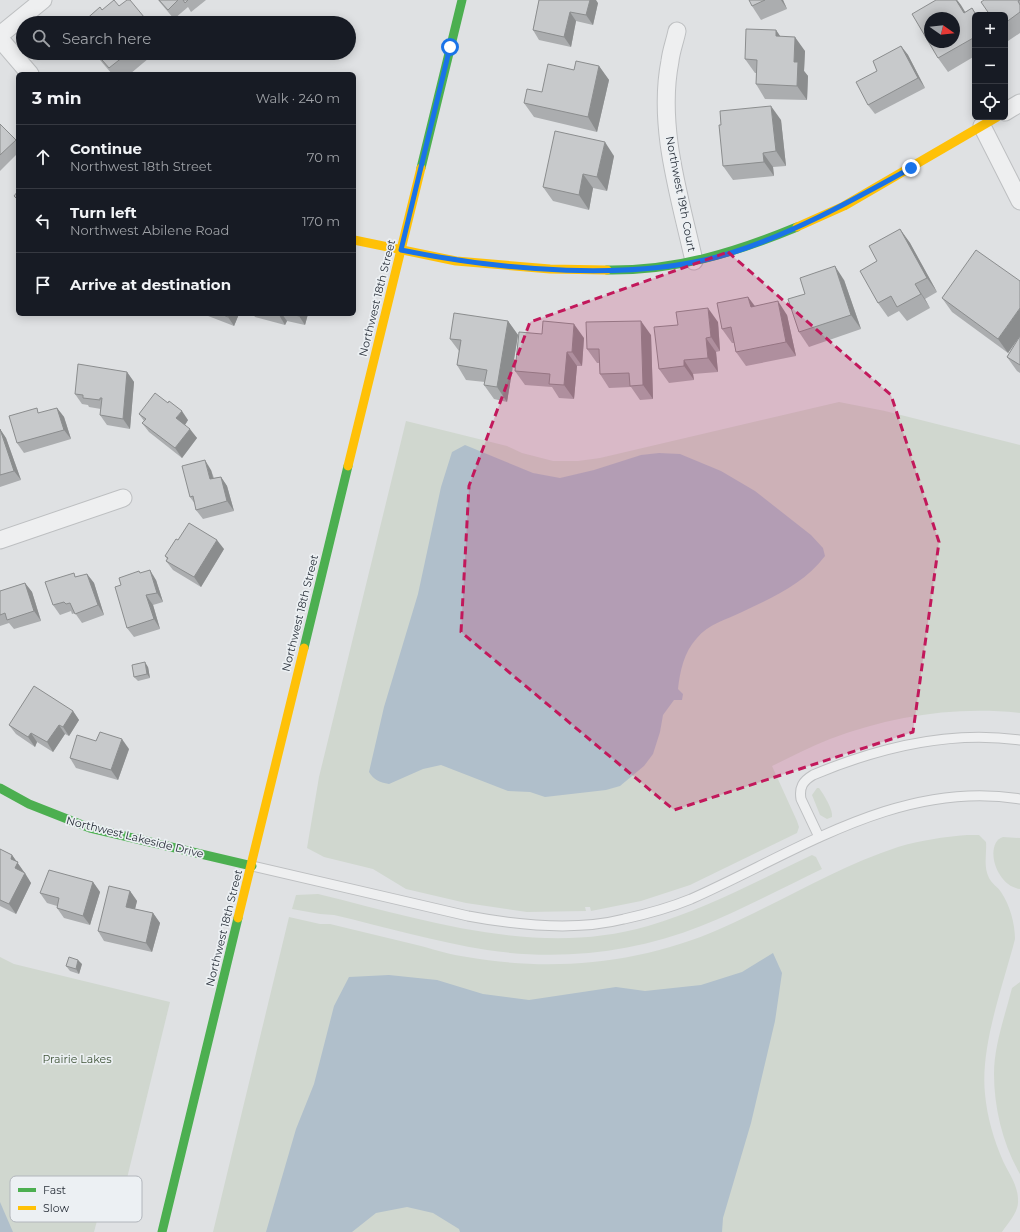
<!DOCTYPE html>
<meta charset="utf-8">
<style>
body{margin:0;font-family:Montserrat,sans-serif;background:#20242c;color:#f1f3f6}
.controls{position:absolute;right:12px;top:12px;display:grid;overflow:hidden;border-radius:6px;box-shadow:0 2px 10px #0003}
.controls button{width:36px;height:36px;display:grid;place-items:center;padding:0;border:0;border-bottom:1px solid #363941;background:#171b24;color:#f1f3f6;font:20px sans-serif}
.compass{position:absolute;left:924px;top:12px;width:36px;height:36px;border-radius:50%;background:#171b24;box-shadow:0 2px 10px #0003;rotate:104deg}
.stop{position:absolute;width:12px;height:12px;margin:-9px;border:3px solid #1a73e8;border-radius:50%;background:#fff}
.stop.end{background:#1a73e8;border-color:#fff;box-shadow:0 1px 4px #0008}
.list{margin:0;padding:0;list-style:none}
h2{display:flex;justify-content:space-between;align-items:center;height:52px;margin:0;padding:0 16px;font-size:17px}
h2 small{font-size:13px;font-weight:400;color:#9ea1a6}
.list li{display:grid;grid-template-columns:26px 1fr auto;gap:12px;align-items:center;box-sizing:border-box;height:64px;padding:0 16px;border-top:1px solid #363941}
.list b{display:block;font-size:15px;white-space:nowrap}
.list p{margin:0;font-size:13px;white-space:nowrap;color:#9ea1a6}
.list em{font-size:13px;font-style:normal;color:#9ea1a6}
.icon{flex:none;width:22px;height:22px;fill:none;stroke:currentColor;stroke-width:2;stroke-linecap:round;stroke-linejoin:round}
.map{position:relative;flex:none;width:1020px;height:1232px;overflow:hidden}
.search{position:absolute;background:#171b24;box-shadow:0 2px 10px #0003;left:16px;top:16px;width:340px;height:44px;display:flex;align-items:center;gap:10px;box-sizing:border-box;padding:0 14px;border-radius:22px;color:#9ea1a6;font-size:15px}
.panel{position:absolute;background:#171b24;box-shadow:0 2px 10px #0003;left:16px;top:72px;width:340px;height:244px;border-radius:6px}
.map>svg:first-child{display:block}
.green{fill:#d0d7cf}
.water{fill:#b0bfcb}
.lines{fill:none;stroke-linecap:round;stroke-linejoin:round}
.lane-casing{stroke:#bdbfc1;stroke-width:11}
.street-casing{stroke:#bdbfc1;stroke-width:19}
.lane{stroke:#eeeff0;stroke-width:9}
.street{stroke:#eeeff0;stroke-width:17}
.fast{stroke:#4caf50;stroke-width:9}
.slow{stroke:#ffc107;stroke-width:9}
.wall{fill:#abadaf}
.shaded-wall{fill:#8b8d8e}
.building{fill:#c7c9cb;stroke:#8b8d8e;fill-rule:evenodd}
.route{stroke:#1a73e8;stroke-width:5}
.marked{fill:#c2185b;fill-opacity:0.2;stroke:#c2185b;stroke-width:3;stroke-dasharray:8 5;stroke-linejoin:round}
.labels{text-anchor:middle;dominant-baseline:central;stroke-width:3.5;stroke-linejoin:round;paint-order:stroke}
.street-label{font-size:11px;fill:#29303a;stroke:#ecf0f3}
.park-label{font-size:11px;fill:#3f5438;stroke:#ecf0f3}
.key{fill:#ecf0f3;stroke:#b2b6bc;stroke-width:1}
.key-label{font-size:11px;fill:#29303a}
</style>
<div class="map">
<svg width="1020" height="1232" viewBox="0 0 1020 1232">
<rect width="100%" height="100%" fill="#dfe1e3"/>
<!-- green -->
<g class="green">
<path d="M839,402L885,411L1020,445V713C956,706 891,716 830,739C810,747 791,757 772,766L797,821L799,827L797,833L690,885L641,901L591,911L590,907H585L586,911L527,912L466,903L406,889L373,869L324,857L307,848L319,777L406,421L507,446L522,453L553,461H578L600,458Z"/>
<path d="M817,788H819C824,795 833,809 832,817L827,819L820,815L812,795Z"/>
<path d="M967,835H979L986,842C987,854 983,866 989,878C992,884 998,887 1001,892C1010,905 1015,924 1015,939C1003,986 980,1046 985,1094C987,1117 994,1140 1003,1161C1009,1174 1018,1185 1018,1200C1019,1212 1008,1223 1002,1232H213L289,917L320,924H330C360,931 391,939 421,946C436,950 451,955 467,957C553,972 641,964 722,928C781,902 837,867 898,847C921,840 944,837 967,835Z"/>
<path d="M1003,837L1020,838V889C995,886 984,843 1003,837Z"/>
<path d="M812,855L816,857L822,869C782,888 742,910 701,926C634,953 559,961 487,950C436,942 385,927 334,915L320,914L292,909L296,895L318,894C425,920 538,958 648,926C706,909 759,880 812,855Z"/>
<polygon points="0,957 14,964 170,1002 120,1207 102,1202 94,1232 0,1232"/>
<path d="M1020,982V1174C1003,1145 994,1108 994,1074C994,1045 1005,1016 1012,988Z"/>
</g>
<!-- water -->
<g class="water">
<path d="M465,445L533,473L560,478L594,470L641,455L659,453L680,454L721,471L755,491L811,535L823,548L825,556C805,583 772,598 742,612C726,620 708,624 697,638C684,652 680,671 678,689L683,694L682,700H674L663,715L660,732L653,754L644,766L620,786L606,790L545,797L530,792L508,791L441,765L423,769L389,784C379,782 374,780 369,772L384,707L418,594L441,487L452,452Z"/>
<polygon points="773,953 782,973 775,1021 751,1123 723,1218 722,1232 460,1232 459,1229 433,1213 407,1207 376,1213 352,1232 266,1232 296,1129 314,1084 334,1006 349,977 389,975 437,980 483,994 529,1000 616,987 645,991 701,985 742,972"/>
<polygon points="0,1202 13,1232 0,1232"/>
</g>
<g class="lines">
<defs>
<g id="lane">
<path d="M819,837L801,799C799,787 803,781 813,775C877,748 950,730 1020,740"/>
<path d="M252,866L468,916C516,925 577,931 624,919C647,914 669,908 691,899C795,853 900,779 1020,799"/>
</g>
<g id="street">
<path d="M677,31C675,41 671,51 670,61C657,127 680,197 694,261"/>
<polyline points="0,35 43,0"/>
<polyline points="0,39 30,74"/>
<polyline points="1005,112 1020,103"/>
<polyline points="982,126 1020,201"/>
<polyline points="0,540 123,498"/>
</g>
</defs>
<!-- lane casing -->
<use href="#lane" class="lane-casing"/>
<!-- street casing -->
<use href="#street" class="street-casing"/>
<!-- lane -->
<use href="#lane" class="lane"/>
<!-- street -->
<use href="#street" class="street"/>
<!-- fast -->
<g class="fast">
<polyline points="421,168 462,0"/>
<path d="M607,270C675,271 734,253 797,227"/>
<polyline points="304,648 348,466"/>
<polyline points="0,788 29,804 90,828 252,866"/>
<polyline points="162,1232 238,918"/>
</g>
<!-- slow -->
<g class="slow">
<polyline points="797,227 844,206 997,117"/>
<polyline points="354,240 456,261 550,269 607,270"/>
<polyline points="348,466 421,168"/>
<polyline points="238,918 304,648"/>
</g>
</g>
<!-- wall -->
<g class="wall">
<polygon points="158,0 206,0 191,12 188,7 174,19"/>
<polygon points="539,0 598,3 593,25 576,21 571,47 539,40 533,30"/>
<polygon points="749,0 783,0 787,9 761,20 752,6"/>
<polygon points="936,0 957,0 965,12 972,8 977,15 975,15 975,56 948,72 938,58"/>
<polygon points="1020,0 1020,33 1008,41 1005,37 1005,15 990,15"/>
<polygon points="776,30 780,36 805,51 804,71 808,76 807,100 765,99 756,84 756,73 755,73 745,59"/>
<polygon points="901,46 908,55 925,88 875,114 868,105 877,71"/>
<polygon points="94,53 155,53 130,74 112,74"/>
<polygon points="599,66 609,80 597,132 534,117 524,103 542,92 574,70"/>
<polygon points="781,120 786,166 773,167 774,176 733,180 723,166"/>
<polygon points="0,124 16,140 18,143 18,153 0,171"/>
<polygon points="614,156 607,191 593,188 589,210 553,201 543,187"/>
<polygon points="900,229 910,243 937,292 925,299 930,308 907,321 899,311 888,317 878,303 877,261"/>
<polygon points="844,280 861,329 809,347 799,332"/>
<polygon points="748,297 755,306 787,315 796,356 746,366 736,352 734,343 732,343 722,329"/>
<polygon points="942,298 1020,336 1008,353 952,312"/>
<polygon points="203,314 239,314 234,326"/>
<polygon points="253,314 308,314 305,325 287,321 285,325 255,317"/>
<polygon points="508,321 518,335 507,402 494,399 484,385 485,382 466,380 457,365 459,351 450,339"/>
<polygon points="718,322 720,351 716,352 718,372 693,374 694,380 669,383 659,369"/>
<polygon points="651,335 653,399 640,400 631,387 609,388 600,374 599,363 597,363 587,349"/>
<polygon points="1020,336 1020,373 1017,371 1007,357"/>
<polygon points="584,338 582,366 577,366 574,399 559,398 552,387 525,385 515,371"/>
<polygon points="127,372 134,382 130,429 107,425 100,415 101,409 89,407 88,405 82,404 75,394"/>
<polygon points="57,408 64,417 71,439 24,453 17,443"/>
<polygon points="139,414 188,420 185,425 197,438 182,458 149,432 142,423 144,421"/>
<polygon points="0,429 6,438 21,480 0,487"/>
<polygon points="211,470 214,478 221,477 227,486 234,511 203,519 196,510 195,504 190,497"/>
<polygon points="178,540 224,549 201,587 173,570 166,561 167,559 165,556"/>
<polygon points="141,573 156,580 163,602 153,605 160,629 134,637 127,628 121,585"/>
<polygon points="87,574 94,583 104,615 82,623 75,613 72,614 71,611 60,615 53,605 77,577"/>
<polygon points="25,583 32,592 41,621 14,629 9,623 0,626 0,591"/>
<polygon points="148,667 150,678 138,681 134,677"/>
<polygon points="73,711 79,720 69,736 65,734 53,752 37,742 35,747 16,734 9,725"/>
<polygon points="129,749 118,780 76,768 70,758"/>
<polygon points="0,849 12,855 24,872 24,873 31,883 16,914 0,906"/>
<polygon points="93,882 100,892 90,925 64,918 57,908 57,906 47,903 40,893"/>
<polygon points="130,891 137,901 135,909 153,913 160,923 152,952 104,941 98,931"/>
<polygon points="82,964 79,974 70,971 66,966"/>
</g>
<!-- shaded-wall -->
<g class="shaded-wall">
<polygon points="590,0 596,0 598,3 593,25 586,15"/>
<polygon points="781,0 783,0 787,9"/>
<polygon points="956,0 957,0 961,5 974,27 964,13"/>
<polygon points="570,12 576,21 571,47 564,37"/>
<polygon points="776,30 786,45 776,36"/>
<polygon points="795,37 805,51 804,71 808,76 807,100 797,86 794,62"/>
<polygon points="901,46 908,55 925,88 918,78"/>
<polygon points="599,66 609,80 597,132 588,117"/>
<polygon points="771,106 781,120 786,166 776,151"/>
<polygon points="605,142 614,156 607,191 597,177"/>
<polygon points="763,153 773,167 774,176 764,162"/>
<polygon points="583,174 593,188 589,210 579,195"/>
<polygon points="900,229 910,243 937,292 927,278"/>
<polygon points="835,266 844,280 861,329 851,315"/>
<polygon points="915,284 925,299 930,308 921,294"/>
<polygon points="748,297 758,311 751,307"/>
<polygon points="778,301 787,315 796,356 786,342"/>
<polygon points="708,308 718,322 720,351 711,337"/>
<polygon points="1020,308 1020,336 1008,353 998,339"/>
<polygon points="229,314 239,314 234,326 228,317"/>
<polygon points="279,314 282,314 287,321 285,325 279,315"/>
<polygon points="299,314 308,314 305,325 299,316"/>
<polygon points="508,321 518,335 507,402 497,387"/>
<polygon points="641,321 651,335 653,399 643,385"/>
<polygon points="574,324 584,338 582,366 572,352"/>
<polygon points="706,338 716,352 718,372 708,358"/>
<polygon points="567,352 577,366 574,399 564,385"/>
<polygon points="684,360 693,374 694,380 684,366"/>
<polygon points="127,372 134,382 130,429 123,419"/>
<polygon points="57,408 64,417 71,439 64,430"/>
<polygon points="182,411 188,420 183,428 176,418"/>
<polygon points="0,429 6,438 21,480 14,471"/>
<polygon points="190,429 197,438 182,458 175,448"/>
<polygon points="205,460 211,470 216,489 210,479"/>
<polygon points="221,477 227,486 234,511 227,501"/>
<polygon points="217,540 224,549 201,587 194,577"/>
<polygon points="150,570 156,580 163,602 157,593"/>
<polygon points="87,574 94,583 104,615 98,605"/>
<polygon points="25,583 32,592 41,621 34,611"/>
<polygon points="146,595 153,605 160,629 154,619"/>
<polygon points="145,662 148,667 150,678 147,674"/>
<polygon points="73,711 79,720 69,736 63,727"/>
<polygon points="59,725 65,734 53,752 47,742"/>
<polygon points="31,733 37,742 35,747 28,737"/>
<polygon points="122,739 129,749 118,780 111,770"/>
<polygon points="12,855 24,872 21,878 15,868 11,859"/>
<polygon points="25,873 31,883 16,914 9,904"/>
<polygon points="93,882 100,892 90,925 83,916"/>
<polygon points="130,891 137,901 133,917 126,907"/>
<polygon points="153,913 160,923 152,952 146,943"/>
<polygon points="78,960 82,964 79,974 76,969"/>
</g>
<!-- building -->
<g class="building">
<polygon points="114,0 119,6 127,0 130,0 149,23 84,23 83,22 100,7 102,10"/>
<polygon points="159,0 178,0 168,10"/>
<polygon points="183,0 188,0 185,3"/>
<polygon points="539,0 590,0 586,15 570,12 564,37 533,30"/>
<polygon points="749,0 765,0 752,6"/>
<path d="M936,0H956L964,13L972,8L976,15H975V37L938,58L912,14ZM930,18H954V42H930Z"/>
<polygon points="984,0 1020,0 1018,1 1020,5 1020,12 1005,23 1005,15 990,15 981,2"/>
<polygon points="746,29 776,30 776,36 795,37 794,62 798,62 797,86 756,84 757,60 745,59"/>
<polygon points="901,46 918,78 868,105 856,82 877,71 873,61"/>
<polygon points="96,53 128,53 109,68"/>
<polygon points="576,61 599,66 588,117 524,103 527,89 542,92 548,64 574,70"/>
<polygon points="771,106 776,151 763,153 764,162 723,166 719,125 721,125 720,111"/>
<polygon points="0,124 16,140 0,155"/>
<polygon points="555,131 605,142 597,177 583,174 579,195 543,187"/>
<polygon points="18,191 18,200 14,196"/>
<polygon points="900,229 927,278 915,284 921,294 897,307 891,296 878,303 860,271 877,261 869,246"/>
<polygon points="976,250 1020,281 1020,308 998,339 942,298"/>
<polygon points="835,266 851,315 799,332 788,299 805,294 800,278"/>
<polygon points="748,297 751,307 778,301 786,342 736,352 731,327 722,329 717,303"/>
<polygon points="708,308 711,337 706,338 708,358 684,360 684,366 659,369 654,327 678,325 676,312"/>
<polygon points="454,313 508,321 497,387 484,385 487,370 457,365 461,340 450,339"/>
<polygon points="221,314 229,314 228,317"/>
<polygon points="291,314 299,314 299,316"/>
<polygon points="543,321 574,324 572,352 567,352 564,385 549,384 550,374 515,371 519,332 542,334"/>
<polygon points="641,321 643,385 630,386 629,373 600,374 599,349 587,349 586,322"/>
<polygon points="1020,336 1020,365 1007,357"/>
<polygon points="78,364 127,372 123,419 100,415 102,398 100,398 100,400 83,398 83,395 75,394"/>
<polygon points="155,393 168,403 169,401 182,411 176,418 190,429 175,448 142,423 146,419 139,414"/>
<polygon points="37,408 38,413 57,408 64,430 17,443 9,416"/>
<polygon points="0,429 14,471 0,475"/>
<polygon points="205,460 210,479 221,477 227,501 196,510 193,496 190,497 182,466"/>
<polygon points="189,523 217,540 194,577 166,561 168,558 165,556 176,539 178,540"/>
<polygon points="150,570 157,593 146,595 154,619 127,628 115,587 121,585 119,578 139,571 140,573"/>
<polygon points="74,573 75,577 87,574 98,605 75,614 70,603 66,604 64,602 53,605 45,582"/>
<polygon points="25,583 34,611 7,620 5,613 0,615 0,591"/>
<polygon points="145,662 147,674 134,677 132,665"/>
<polygon points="34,686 73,711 63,727 59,725 47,742 31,733 28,737 9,725"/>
<polygon points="100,732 122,739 111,770 70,758 77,735 96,741"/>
<polygon points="0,849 12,855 11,859 18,862 15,868 25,873 9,904 0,900"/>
<polygon points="49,870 93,882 83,916 57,908 59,898 40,893"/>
<polygon points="109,886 130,891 126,907 153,913 146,943 98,931"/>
<polygon points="69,957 78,960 76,969 66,966"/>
</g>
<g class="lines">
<!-- route -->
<path class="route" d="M450,47L401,250C499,270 634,283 731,253C794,233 853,200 911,168"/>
</g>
<!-- marked area -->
<path class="marked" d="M728,252L891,395L939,542L913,732L674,810L461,632L469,486L530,322Z"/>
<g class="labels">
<!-- street labels -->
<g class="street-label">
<text transform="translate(681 194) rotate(79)">Northwest 19th Court</text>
<text transform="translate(377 298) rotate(-76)">Northwest 18th Street</text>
<text transform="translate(300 613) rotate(-76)">Northwest 18th Street</text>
<text transform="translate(135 837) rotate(14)">Northwest Lakeside Drive</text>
<text transform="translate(224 928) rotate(-76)">Northwest 18th Street</text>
</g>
<!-- park labels -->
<g class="park-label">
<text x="77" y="1059">Prairie Lakes</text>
</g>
</g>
<!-- legend -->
<rect x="10" y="1176" width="132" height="46" rx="6" class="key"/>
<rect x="18" y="1188" width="18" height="4" fill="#4caf50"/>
<rect x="18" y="1206" width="18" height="4" fill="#ffc107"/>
<g class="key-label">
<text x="43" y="1194">Fast</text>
<text x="43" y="1212">Slow</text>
</g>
</svg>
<div class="controls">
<button>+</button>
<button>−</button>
<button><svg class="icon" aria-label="locate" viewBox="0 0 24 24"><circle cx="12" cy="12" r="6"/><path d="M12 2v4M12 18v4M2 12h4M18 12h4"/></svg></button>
</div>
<svg class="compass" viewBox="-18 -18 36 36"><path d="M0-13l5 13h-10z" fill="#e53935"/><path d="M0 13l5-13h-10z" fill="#9ea1a6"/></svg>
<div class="stop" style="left:450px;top:47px"></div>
<div class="stop end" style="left:911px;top:168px"></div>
<div class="search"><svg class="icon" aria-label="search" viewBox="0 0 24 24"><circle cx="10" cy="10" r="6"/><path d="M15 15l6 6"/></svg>Search here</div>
<section class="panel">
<h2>3 min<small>Walk · 240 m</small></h2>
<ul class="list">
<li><svg class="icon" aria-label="ahead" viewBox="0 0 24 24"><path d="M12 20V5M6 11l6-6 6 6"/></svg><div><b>Continue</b><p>Northwest 18th Street</p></div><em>70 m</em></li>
<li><svg class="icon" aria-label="left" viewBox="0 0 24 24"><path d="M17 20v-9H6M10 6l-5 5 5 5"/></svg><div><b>Turn left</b><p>Northwest Abilene Road</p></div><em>170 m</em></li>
<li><svg class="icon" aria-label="arrive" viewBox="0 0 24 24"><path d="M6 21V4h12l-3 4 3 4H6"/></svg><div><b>Arrive at destination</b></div></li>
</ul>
</section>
</div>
